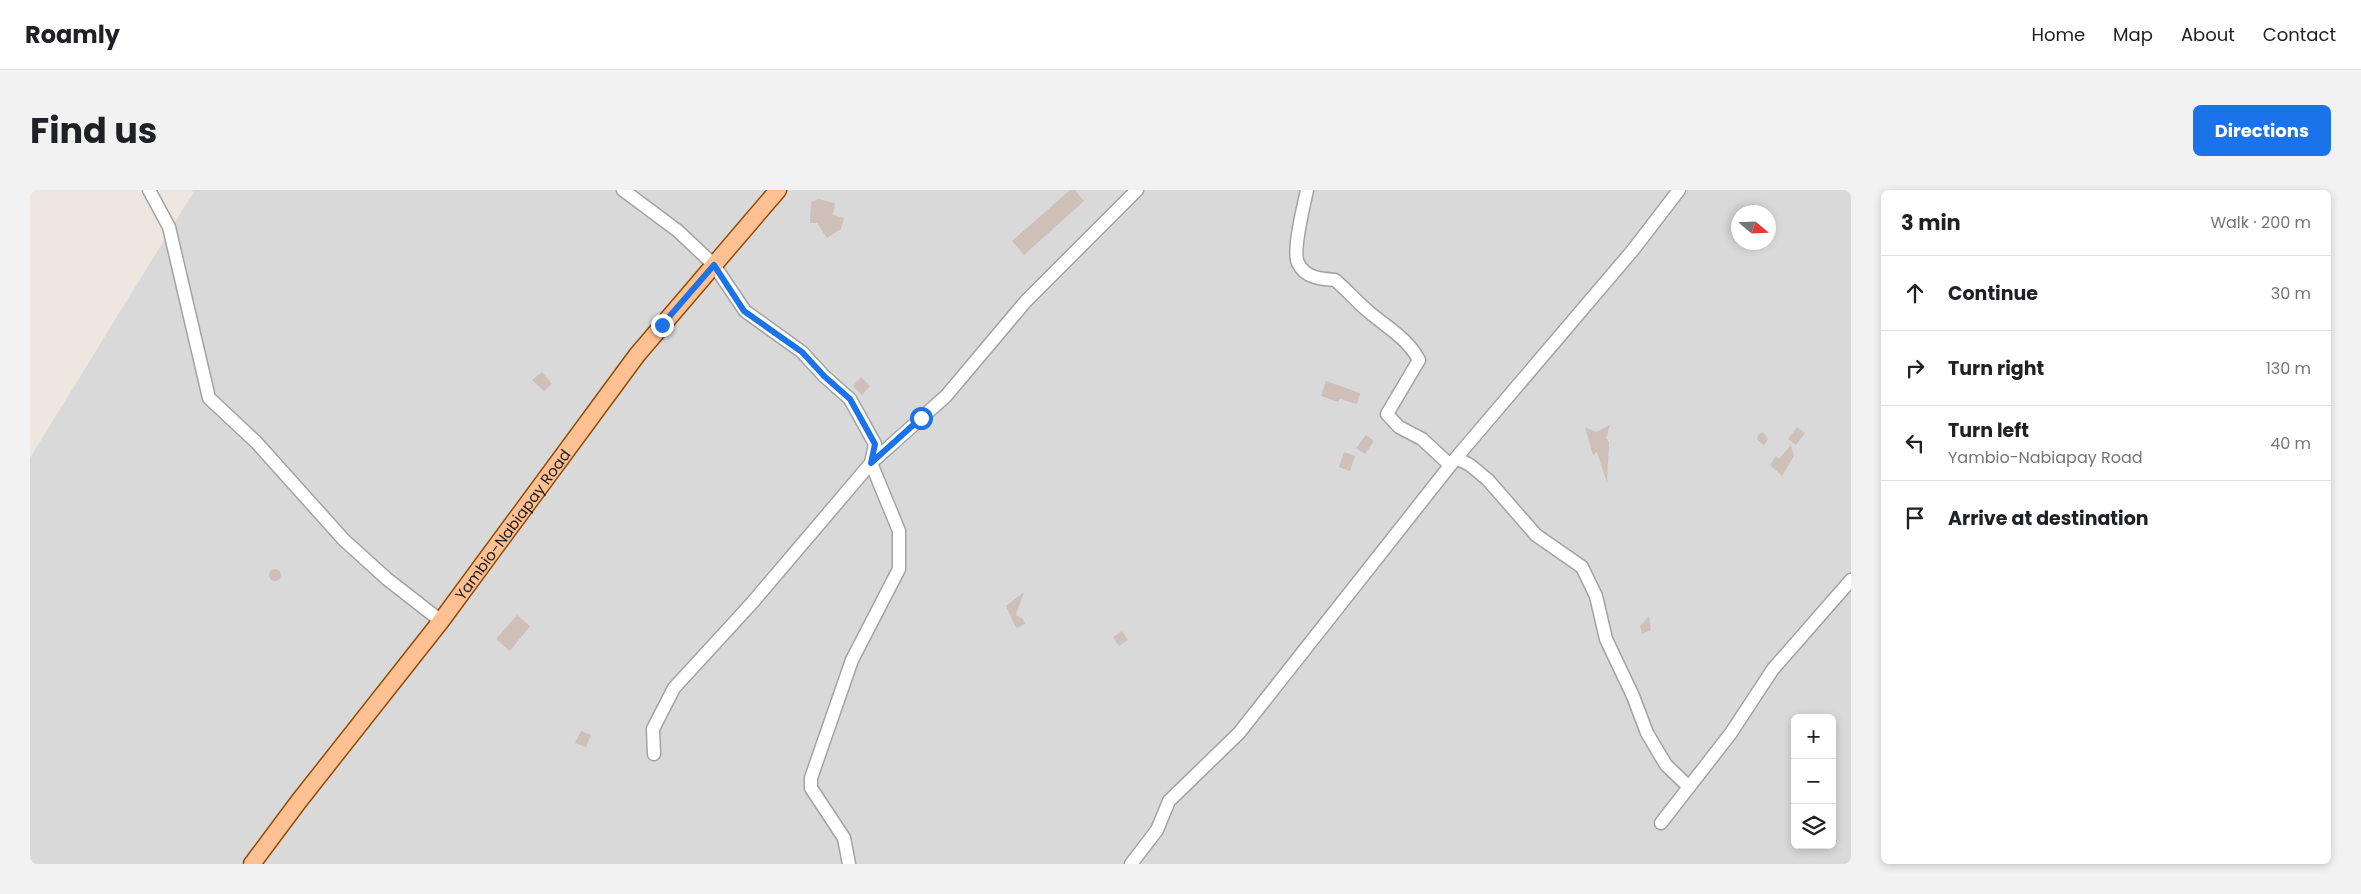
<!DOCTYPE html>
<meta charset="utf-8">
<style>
body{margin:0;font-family:Poppins,sans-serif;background:#f2f2f2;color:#202124}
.controls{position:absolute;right:15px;bottom:15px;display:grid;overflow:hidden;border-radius:8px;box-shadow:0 2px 8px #0003}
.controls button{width:45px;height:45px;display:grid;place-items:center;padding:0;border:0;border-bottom:1px solid #e0e0e0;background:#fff;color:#202124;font:25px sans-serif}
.compass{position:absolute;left:1701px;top:15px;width:45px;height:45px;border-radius:50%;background:#fff;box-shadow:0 2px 8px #0003;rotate:109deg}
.stop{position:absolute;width:15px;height:15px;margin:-11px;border:4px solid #1a73e8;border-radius:50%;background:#fff}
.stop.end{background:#1a73e8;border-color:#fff;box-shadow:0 1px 5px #0008}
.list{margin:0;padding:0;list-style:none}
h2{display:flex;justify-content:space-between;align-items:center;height:65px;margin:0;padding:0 20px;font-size:21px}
h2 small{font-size:16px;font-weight:400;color:#757577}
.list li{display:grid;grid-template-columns:32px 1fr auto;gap:15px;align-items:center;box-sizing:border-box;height:75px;padding:0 20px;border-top:1px solid #e0e0e0}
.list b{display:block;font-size:19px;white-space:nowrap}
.list p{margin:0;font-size:16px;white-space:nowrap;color:#757577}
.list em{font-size:16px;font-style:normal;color:#757577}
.icon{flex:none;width:28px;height:28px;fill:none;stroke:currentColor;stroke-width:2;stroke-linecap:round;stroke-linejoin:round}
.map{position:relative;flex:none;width:1821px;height:674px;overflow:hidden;border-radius:8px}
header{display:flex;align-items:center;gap:30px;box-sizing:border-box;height:70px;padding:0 25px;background:#fff;border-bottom:1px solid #e0e0e0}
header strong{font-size:24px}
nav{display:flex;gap:28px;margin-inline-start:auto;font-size:18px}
.intro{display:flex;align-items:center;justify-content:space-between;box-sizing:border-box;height:120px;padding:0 30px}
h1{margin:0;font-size:35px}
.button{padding:12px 22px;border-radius:8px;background:#1a73e8;color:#fff;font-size:18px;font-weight:700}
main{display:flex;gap:30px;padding:0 30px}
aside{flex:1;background:#fff;border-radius:8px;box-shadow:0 2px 8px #0003}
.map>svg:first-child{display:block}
.residential{fill:#dad9d9;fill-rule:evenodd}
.building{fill:#cfbfb9}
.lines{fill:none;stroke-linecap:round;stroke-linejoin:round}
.minor-casing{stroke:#a3a3a3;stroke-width:15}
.major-casing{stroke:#934c00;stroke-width:19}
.minor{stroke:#fff;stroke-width:12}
.major{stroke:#ffc094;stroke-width:16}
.route{stroke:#1a73e8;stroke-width:6}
.labels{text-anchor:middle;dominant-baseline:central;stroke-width:4;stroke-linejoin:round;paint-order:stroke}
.street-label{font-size:15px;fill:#1c1c1c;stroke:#fff}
</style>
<header>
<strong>Roamly</strong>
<nav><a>Home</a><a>Map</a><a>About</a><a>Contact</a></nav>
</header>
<div class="intro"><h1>Find us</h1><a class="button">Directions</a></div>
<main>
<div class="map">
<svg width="1821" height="674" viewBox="0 0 1821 674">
<rect width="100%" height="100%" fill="#eee7e0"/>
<!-- residential -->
<path class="residential" d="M162,0H1821V674H0V268L163,3ZM1708,22H1738V52H1708ZM1765,528H1802V655H1765Z"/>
<!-- building -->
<g class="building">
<polygon points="1040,0 1045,0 1054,11 994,65 982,51"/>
<polygon points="789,9 805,13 803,25 814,28 811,39 797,48 787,33 780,33 781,12"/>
<polygon points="512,182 522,194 514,201 502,190"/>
<polygon points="831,187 840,196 832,205 823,196"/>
<polygon points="1296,191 1330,203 1327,214 1310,209 1308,212 1291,206"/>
<polygon points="1580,235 1576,248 1579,252 1577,293 1567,262 1563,265 1555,237 1566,242"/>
<polygon points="1767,237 1775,243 1766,255 1758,249"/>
<polygon points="1733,242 1738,249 1734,256 1727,249 1728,245"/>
<polygon points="1336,245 1344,251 1335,264 1326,258"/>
<polygon points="1761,255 1764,266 1752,286 1740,275 1746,266 1749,269"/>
<polygon points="1314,262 1325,266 1320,281 1309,277"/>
<circle cx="245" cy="385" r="6"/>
<polygon points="994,402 986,425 993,429 995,434 987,438 985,436 976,416"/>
<polygon points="487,425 500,436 480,461 466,449"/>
<polygon points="1619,426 1621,440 1612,444 1610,436"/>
<polygon points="1092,441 1098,450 1089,456 1083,447"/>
<polygon points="551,541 561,545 556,557 545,553"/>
</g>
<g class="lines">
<defs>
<g id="minor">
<polyline points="119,0 139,37 179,208 226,252 314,350 357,389 411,431"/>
<polyline points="593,0 648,41 684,75 715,121 772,162 794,186 820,209 845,254 841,273 869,341 869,379 822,470 781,588 781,598 814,648 819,674"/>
<path d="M1277,0C1274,15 1262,60 1268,73C1275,88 1291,89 1305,90C1317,100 1327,112 1339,122C1358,138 1377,148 1389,170L1357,224L1369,237L1392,249L1420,275"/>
<polyline points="1426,268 1440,275 1458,290 1506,345 1552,377 1566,406 1576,449 1603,506 1617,543 1636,575 1659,597"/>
<polyline points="624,564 623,539 644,498 722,413 841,273 916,206 996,111 1107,0"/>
<polyline points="1631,633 1701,543 1743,479 1821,390"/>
<polyline points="1101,674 1127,640 1139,611 1209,543 1426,268 1603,60 1649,0"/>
</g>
<g id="major">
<path id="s1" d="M222,674L269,611L411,431L607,165L748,0"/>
</g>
</defs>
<!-- minor casing -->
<use href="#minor" class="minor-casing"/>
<!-- major casing -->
<use href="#major" class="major-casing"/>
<!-- minor -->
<use href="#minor" class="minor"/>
<!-- major -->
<use href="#major" class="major"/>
</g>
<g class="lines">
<!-- route -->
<polyline class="route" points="632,135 684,75 714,121 772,162 794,186 820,209 845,254 841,273 891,228"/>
</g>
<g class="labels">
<!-- street labels -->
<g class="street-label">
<text stroke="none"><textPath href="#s1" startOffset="428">Yambio-Nabiapay Road</textPath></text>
</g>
</g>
</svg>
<div class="controls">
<button>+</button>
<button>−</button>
<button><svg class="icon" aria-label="layers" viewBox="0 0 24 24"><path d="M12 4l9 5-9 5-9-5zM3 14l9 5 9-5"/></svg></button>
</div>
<svg class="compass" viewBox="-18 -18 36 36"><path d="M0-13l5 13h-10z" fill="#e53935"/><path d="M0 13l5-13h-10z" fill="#757577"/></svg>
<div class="stop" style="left:891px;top:228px"></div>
<div class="stop end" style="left:632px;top:135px"></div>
</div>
<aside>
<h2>3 min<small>Walk · 200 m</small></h2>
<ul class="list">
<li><svg class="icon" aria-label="ahead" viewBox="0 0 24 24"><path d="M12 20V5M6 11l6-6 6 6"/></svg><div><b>Continue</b></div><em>30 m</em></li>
<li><svg class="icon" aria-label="right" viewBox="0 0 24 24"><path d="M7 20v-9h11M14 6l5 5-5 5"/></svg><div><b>Turn right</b></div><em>130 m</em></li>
<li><svg class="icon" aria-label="left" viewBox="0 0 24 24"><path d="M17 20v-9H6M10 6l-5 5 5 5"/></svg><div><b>Turn left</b><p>Yambio-Nabiapay Road</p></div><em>40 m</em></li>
<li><svg class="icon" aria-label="arrive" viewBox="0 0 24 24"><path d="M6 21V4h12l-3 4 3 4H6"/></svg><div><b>Arrive at destination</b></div></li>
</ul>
</aside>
</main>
